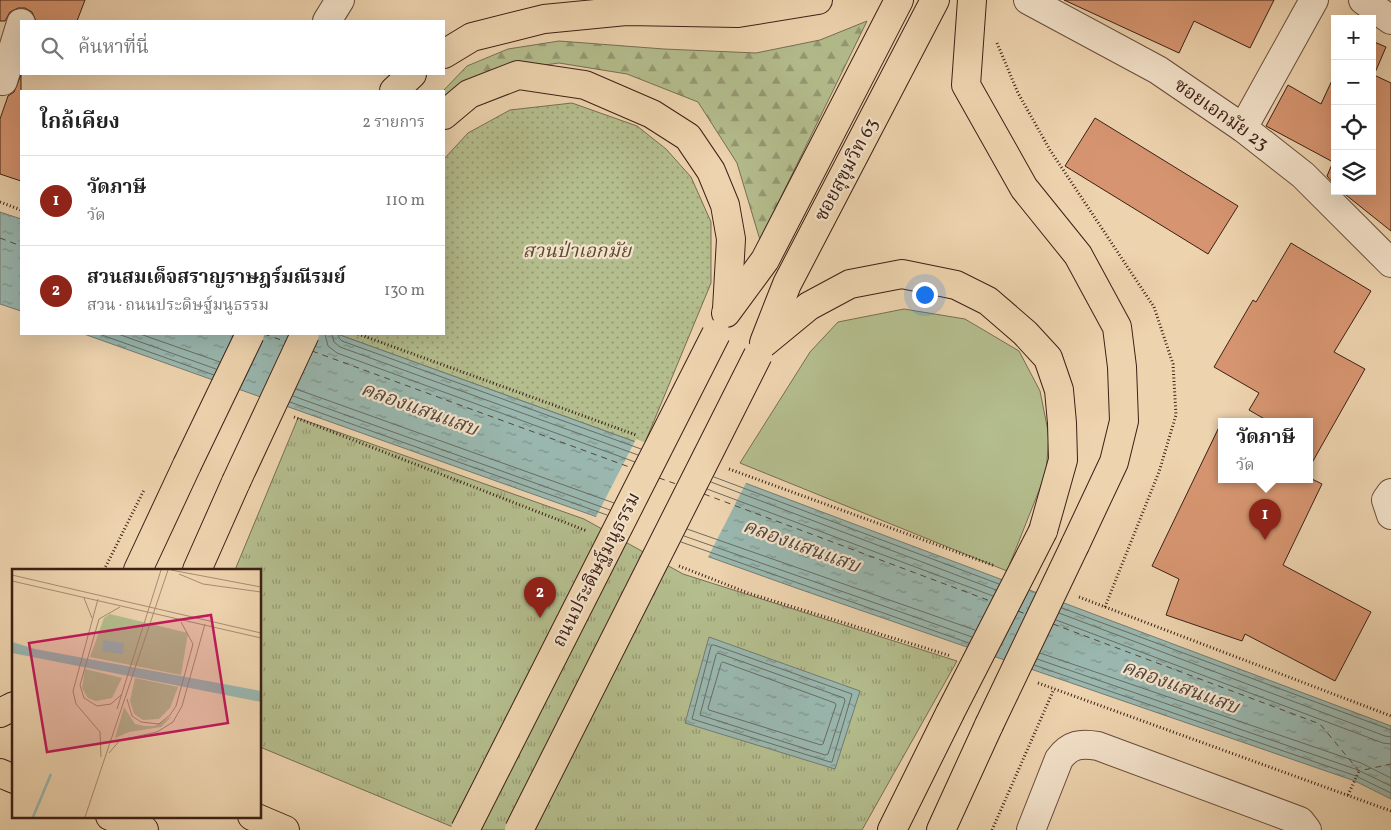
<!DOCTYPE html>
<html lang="th">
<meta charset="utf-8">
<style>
body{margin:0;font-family:Vollkorn,"Noto Serif Thai",serif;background:#f6f6f6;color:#222}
.controls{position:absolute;right:15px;top:15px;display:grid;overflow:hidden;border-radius:0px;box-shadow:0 5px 20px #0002}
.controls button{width:45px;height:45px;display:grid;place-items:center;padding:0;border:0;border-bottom:1px solid #e0e0e0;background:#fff;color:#222;font:25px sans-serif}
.you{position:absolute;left:924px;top:294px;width:18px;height:18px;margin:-12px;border:4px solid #fff;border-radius:50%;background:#1a73e8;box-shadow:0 0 0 8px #1a73e833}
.badge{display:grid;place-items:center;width:32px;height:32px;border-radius:50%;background:#8f2418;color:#fff;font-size:16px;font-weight:700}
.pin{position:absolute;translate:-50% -41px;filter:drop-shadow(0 1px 2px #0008)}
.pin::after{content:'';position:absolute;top:26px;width:18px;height:15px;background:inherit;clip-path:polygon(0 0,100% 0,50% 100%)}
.popup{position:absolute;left:1218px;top:418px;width:95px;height:65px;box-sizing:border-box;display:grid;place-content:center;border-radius:0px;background:#fff;filter:drop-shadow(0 1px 4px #0005);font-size:16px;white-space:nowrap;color:#767676}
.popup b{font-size:19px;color:#222}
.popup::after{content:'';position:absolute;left:50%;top:100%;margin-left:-10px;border:10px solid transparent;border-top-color:#fff}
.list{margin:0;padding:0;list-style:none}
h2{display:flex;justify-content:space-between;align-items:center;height:65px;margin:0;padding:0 20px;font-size:21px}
h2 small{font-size:16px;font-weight:400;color:#767676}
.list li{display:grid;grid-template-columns:32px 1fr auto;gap:15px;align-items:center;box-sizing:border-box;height:90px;padding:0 20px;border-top:1px solid #e0e0e0}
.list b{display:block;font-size:19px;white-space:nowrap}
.list p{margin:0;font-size:16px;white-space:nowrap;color:#767676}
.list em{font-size:16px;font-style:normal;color:#767676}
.icon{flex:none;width:28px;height:28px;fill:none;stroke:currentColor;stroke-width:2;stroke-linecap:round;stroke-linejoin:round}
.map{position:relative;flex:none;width:1391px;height:830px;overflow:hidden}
.search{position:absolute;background:#fff;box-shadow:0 5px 20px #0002;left:20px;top:20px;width:425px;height:55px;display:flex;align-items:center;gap:12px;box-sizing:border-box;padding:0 18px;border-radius:0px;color:#767676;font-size:19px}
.panel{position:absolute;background:#fff;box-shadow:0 5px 20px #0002;left:20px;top:90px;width:425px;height:245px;border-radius:0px}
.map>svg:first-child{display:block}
.grass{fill:#b4bd8d;stroke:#786e52}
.forest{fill:url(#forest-firs);stroke:#786e52}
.park{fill:url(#park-tufts);stroke:#786e52}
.garden{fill:url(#garden-dots);stroke:#786e52}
.water{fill:url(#water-ripples);stroke:#747b72}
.pier{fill:#edd3ae}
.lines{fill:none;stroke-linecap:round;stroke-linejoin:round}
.shore{stroke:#6b6c62;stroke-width:1}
.ferry{stroke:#54463c;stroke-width:1;stroke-dasharray:6 5;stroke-linecap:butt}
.building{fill:#d69570;stroke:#3d2016}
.minor-casing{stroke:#694d3c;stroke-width:30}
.major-casing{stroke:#3d2016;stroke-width:30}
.path{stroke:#3d2016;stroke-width:3;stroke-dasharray:1 2.5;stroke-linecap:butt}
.minor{stroke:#f3e2ca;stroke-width:28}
.major{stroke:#edd3ae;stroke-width:28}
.major-bridge-casing{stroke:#3d2016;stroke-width:30;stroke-linecap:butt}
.major-bridge{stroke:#edd3ae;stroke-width:28}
.labels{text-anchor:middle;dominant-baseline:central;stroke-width:4.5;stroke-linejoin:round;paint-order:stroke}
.street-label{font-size:19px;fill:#3d2016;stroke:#f3e2ca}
.park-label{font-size:19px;font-style:italic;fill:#5b4734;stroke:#f3e2ca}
.water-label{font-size:20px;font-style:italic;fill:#54463c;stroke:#f3e2ca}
.inset-river{fill:none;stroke:#99b7af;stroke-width:2.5}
.inset-road{fill:none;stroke:#a78b71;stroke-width:1}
.view{fill:#c2185b;fill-opacity:0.15;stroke:#c2185b;stroke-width:2.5}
.inset-edge{fill:none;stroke:#3d2016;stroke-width:2.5}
</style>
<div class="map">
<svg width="1391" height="830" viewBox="0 0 1391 830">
<defs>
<pattern id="forest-firs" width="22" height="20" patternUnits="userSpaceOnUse" patternTransform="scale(1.25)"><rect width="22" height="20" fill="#b4bd8d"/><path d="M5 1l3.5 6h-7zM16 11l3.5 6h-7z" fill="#949972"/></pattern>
<pattern id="park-tufts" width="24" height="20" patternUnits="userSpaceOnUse" patternTransform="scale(1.25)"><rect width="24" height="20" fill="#b4bd8d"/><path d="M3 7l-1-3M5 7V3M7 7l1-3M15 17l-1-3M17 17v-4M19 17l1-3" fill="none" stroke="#949972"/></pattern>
<pattern id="garden-dots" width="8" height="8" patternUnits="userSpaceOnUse" patternTransform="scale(1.25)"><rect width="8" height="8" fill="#b4bd8d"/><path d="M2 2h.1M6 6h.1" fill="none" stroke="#949972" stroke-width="1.8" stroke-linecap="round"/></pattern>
<pattern id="water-ripples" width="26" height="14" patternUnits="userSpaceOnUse" patternTransform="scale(1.25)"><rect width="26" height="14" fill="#99b7af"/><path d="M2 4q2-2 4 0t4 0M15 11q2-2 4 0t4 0" fill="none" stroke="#7e948d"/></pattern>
</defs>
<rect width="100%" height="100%" fill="#edd3ae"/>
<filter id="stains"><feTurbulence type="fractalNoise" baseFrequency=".004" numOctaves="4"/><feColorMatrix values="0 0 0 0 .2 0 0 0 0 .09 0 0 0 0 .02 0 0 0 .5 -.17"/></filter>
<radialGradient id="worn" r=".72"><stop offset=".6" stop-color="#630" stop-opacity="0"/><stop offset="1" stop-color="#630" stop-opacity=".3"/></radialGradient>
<!-- grass -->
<polygon class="grass" points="904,309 965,319 1019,351 1040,391 1049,436 1046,473 1007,571 740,463 810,352 838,322"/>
<!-- forest -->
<polygon class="forest" points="867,21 760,240 737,163 698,102 627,74 559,63 483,74 444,101 443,91 467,66 508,49 559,41 664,49 756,53 820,40"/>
<!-- park -->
<polygon class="park" points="298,418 584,519 683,574 957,661 862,830 460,830 260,747 260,570 235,570"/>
<!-- garden -->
<polygon class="garden" points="572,103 637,126 666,149 691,177 711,222 711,283 644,445 337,334 444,334 444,159 468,133 510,110"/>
<!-- water -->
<g class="water">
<polygon points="0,212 21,219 21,311 0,304"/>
<polygon points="84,334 337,334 644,445 1391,726 1391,799 1355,781 799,589"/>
<polygon points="709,637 860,691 835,769 685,723"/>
</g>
<!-- pier -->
<polygon class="pier" points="636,439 747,481 707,559 595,519"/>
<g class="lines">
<!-- shore -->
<g class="shore">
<polyline points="99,334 214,375"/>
<polyline points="118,334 216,369"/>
<polyline points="140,334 220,362"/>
<polyline points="325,334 328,346 337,353 635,462"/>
<polyline points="332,334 334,342 340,347 638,455"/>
<polyline points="338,334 339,338 342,341 641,449"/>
<polyline points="296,389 614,503"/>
<polyline points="293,396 610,510"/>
<polyline points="290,402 607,515"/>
<polyline points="714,477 999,584"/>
<polyline points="711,482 996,590"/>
<polyline points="707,489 993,596"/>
<polyline points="687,529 975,630"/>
<polyline points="684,536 972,637"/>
<polyline points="681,542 969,643"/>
<polyline points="1062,608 1391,730"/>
<polyline points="1059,613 1385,736 1391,737"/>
<polyline points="1056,620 1383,743 1391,744"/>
<polygon points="714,645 852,694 832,762 830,762 692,719 711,646"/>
<polygon points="718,653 844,698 845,701 828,754 825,755 700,715 716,655"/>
<polyline points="1040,653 1361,763 1391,778"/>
<polyline points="1037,659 1358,770 1391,786"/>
<polygon points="723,662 835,703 836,705 823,744 821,745 709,710 708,708 721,664"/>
<polyline points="1034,665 1356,776 1391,793"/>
</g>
<!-- ferry -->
<g class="ferry">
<polyline points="0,238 21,246"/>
<polyline points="264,334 287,342"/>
<polyline points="312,351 632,468"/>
<polyline points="659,478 679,485"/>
<polyline points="704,494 993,602"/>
<polyline points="1018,611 1028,615"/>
<polyline points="1053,624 1320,724 1359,771 1391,764"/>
</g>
</g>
<!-- building -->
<g class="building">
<polygon points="0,0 85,0 77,21 36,21 32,12 25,8 18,8 10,12 5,21 0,21"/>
<polygon points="1064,0 1274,0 1250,48 1194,21 1179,53"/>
<polygon points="1372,41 1386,47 1374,75 1391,83 1391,231 1341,191 1372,191"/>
<polygon points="1335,74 1335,185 1327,176 1333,162 1266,126 1288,85 1321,104"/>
<polygon points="21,75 21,181 0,174 0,119 8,96 14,92"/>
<polygon points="1095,118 1238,206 1208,254 1065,166"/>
<polygon points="1291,243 1371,291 1334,352 1365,369 1309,468 1309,421 1268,421 1249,410 1259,393 1214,367 1253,300 1256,302"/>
<polygon points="1221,423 1221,479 1312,479 1322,484 1283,565 1371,612 1335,681 1245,634 1242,641 1166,615 1179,579 1152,566"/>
</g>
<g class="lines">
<defs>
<g id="minor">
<polyline points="1028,0 1158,70 1243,128 1303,175 1391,263"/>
<polyline points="1363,0 1391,20"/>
<polyline points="327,21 340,0"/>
<polyline points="3,81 21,23"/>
<polyline points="1243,128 1314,0"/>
<polyline points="1391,493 1386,500 1391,515"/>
<path d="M1031,830L1059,759C1070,744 1081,743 1098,746L1300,821L1307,830"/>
</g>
<g id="major">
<polyline points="972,0 966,85 1024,188 1078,255 1117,327 1122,367 1124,421 1114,462 1075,545"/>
<polyline points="444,54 472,37 544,19 626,11 738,13 818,0"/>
<polyline points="394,91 412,74"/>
<polyline points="444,115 469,94 518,75 585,85 652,114 688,137 711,171 725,205 731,239 727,309"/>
<polyline points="726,313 765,260 899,0"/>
<polyline points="765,340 787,284 935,0"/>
<polyline points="764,343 809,306 850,284 902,274 956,285 988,301 1025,333 1048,358 1059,390 1062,423 1063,460 1043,531"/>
<polyline points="138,570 187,465"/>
<polyline points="197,570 236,482"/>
<polyline points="0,713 14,706"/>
<polyline points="0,773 14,779"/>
<polyline points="110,816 144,830"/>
<polyline points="252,816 285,830"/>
<polyline points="892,830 950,713"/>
<polyline points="941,830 989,725"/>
</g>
</defs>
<!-- minor casing -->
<use href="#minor" class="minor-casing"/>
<!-- major casing -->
<use href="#major" class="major-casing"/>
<!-- path -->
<g class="path">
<polyline points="997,43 1018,93 1050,150 1154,307 1173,364 1176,415 1159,472 1105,607"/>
<polyline points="0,202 21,210"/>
<polyline points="358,334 636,435"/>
<polyline points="294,417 587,531"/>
<polyline points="729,469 995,566"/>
<polyline points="679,566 748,593 951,656"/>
<polyline points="104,570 144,490"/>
<polyline points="1079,597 1391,716"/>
<polyline points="1038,683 1391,811"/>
<polyline points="1348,795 1359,771"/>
<polyline points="992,830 1054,689"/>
</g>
<!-- minor -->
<use href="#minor" class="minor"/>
<!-- major -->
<use href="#major" class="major"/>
<defs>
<g id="major-bridge">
<polyline points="187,465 250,334"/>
<polyline points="236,482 305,334"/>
<polyline points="950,713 1043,531"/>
<polyline points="989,725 1075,545"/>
<polyline points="465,830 716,334"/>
<polyline points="519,830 758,355"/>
</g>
</defs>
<!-- major-bridge casing -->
<use href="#major-bridge" class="major-bridge-casing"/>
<!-- major-bridge -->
<use href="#major-bridge" class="major-bridge"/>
</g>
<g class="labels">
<!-- street labels -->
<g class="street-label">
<text transform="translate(1221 115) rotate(35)">ซอยเอกมัย 23</text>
<text transform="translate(847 170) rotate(-62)">ซอยสุขุมวิท 63</text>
<text transform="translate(597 570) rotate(-63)">ถนนประดิษฐ์มนูธรรม</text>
</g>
<!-- park labels -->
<g class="park-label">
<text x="577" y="252">สวนป่าเอกมัย</text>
</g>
<!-- water labels -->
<g class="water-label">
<text transform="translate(419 410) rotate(20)">คลองแสนแสบ</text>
<text transform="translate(801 547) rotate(20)">คลองแสนแสบ</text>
<text transform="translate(1180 688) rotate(20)">คลองแสนแสบ</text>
</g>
</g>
<!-- overview -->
<g transform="translate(12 569)">
<rect width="249" height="249" fill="#edd3ae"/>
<path d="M73,100L110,109L100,129L84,132L76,129L70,119Z" fill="#b4bd8d"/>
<path d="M112,138L123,155L133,157H142L160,147L149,158L117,163L103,169Z" fill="#b4bd8d"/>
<path d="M98,45L176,64L169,106L78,88L92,49Z" fill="#b4bd8d"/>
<path d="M123,109L166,118L158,139L147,150L131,151L122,145L118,132Z" fill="#b4bd8d"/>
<path d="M91,71L112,74L111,85L90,82ZM0,73L23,80L249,122V133L0,84Z" fill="#99b7af"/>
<path class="inset-river" d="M0,81L17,84L23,82L29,87L66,94M75,96L113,104M124,106L167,114M178,117L249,130M21,248L39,205"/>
<path class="inset-road" d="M159,1L249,18M167,5L191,15L249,23M0,6L249,64M0,12L249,69M72,29L80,49M86,30L61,122L64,135L88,163L89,188M108,38L87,50L68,116L72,129L85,137L99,135L109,126M115,130L120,147L129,153L147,155L158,146L164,137L181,75L169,53M105,140L149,1M97,184L108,171L145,163L161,153L170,137L193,55M73,248L156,1"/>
<path class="view" d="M199,46L216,154L35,183L17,74Z"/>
<rect width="249" height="249" class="inset-edge"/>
</g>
<rect width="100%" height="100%" filter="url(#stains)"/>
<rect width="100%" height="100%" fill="url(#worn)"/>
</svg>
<div class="controls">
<button>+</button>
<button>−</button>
<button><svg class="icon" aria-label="locate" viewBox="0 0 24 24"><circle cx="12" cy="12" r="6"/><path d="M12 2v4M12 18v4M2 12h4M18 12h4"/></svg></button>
<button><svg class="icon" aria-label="layers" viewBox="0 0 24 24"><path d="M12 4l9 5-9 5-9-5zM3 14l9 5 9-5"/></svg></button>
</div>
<div class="you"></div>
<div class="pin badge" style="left:1265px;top:540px">1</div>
<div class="popup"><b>วัดภาษี</b>วัด</div>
<div class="pin badge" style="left:540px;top:618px">2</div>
<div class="search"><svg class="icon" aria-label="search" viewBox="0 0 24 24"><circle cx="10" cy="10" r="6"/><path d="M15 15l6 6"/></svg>ค้นหาที่นี่</div>
<section class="panel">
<h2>ใกล้เคียง<small>2 รายการ</small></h2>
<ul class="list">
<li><span class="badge">1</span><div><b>วัดภาษี</b><p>วัด</p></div><em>110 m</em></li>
<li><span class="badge">2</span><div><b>สวนสมเด็จสราญราษฎร์มณีรมย์</b><p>สวน · ถนนประดิษฐ์มนูธรรม</p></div><em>130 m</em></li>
</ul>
</section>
</div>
